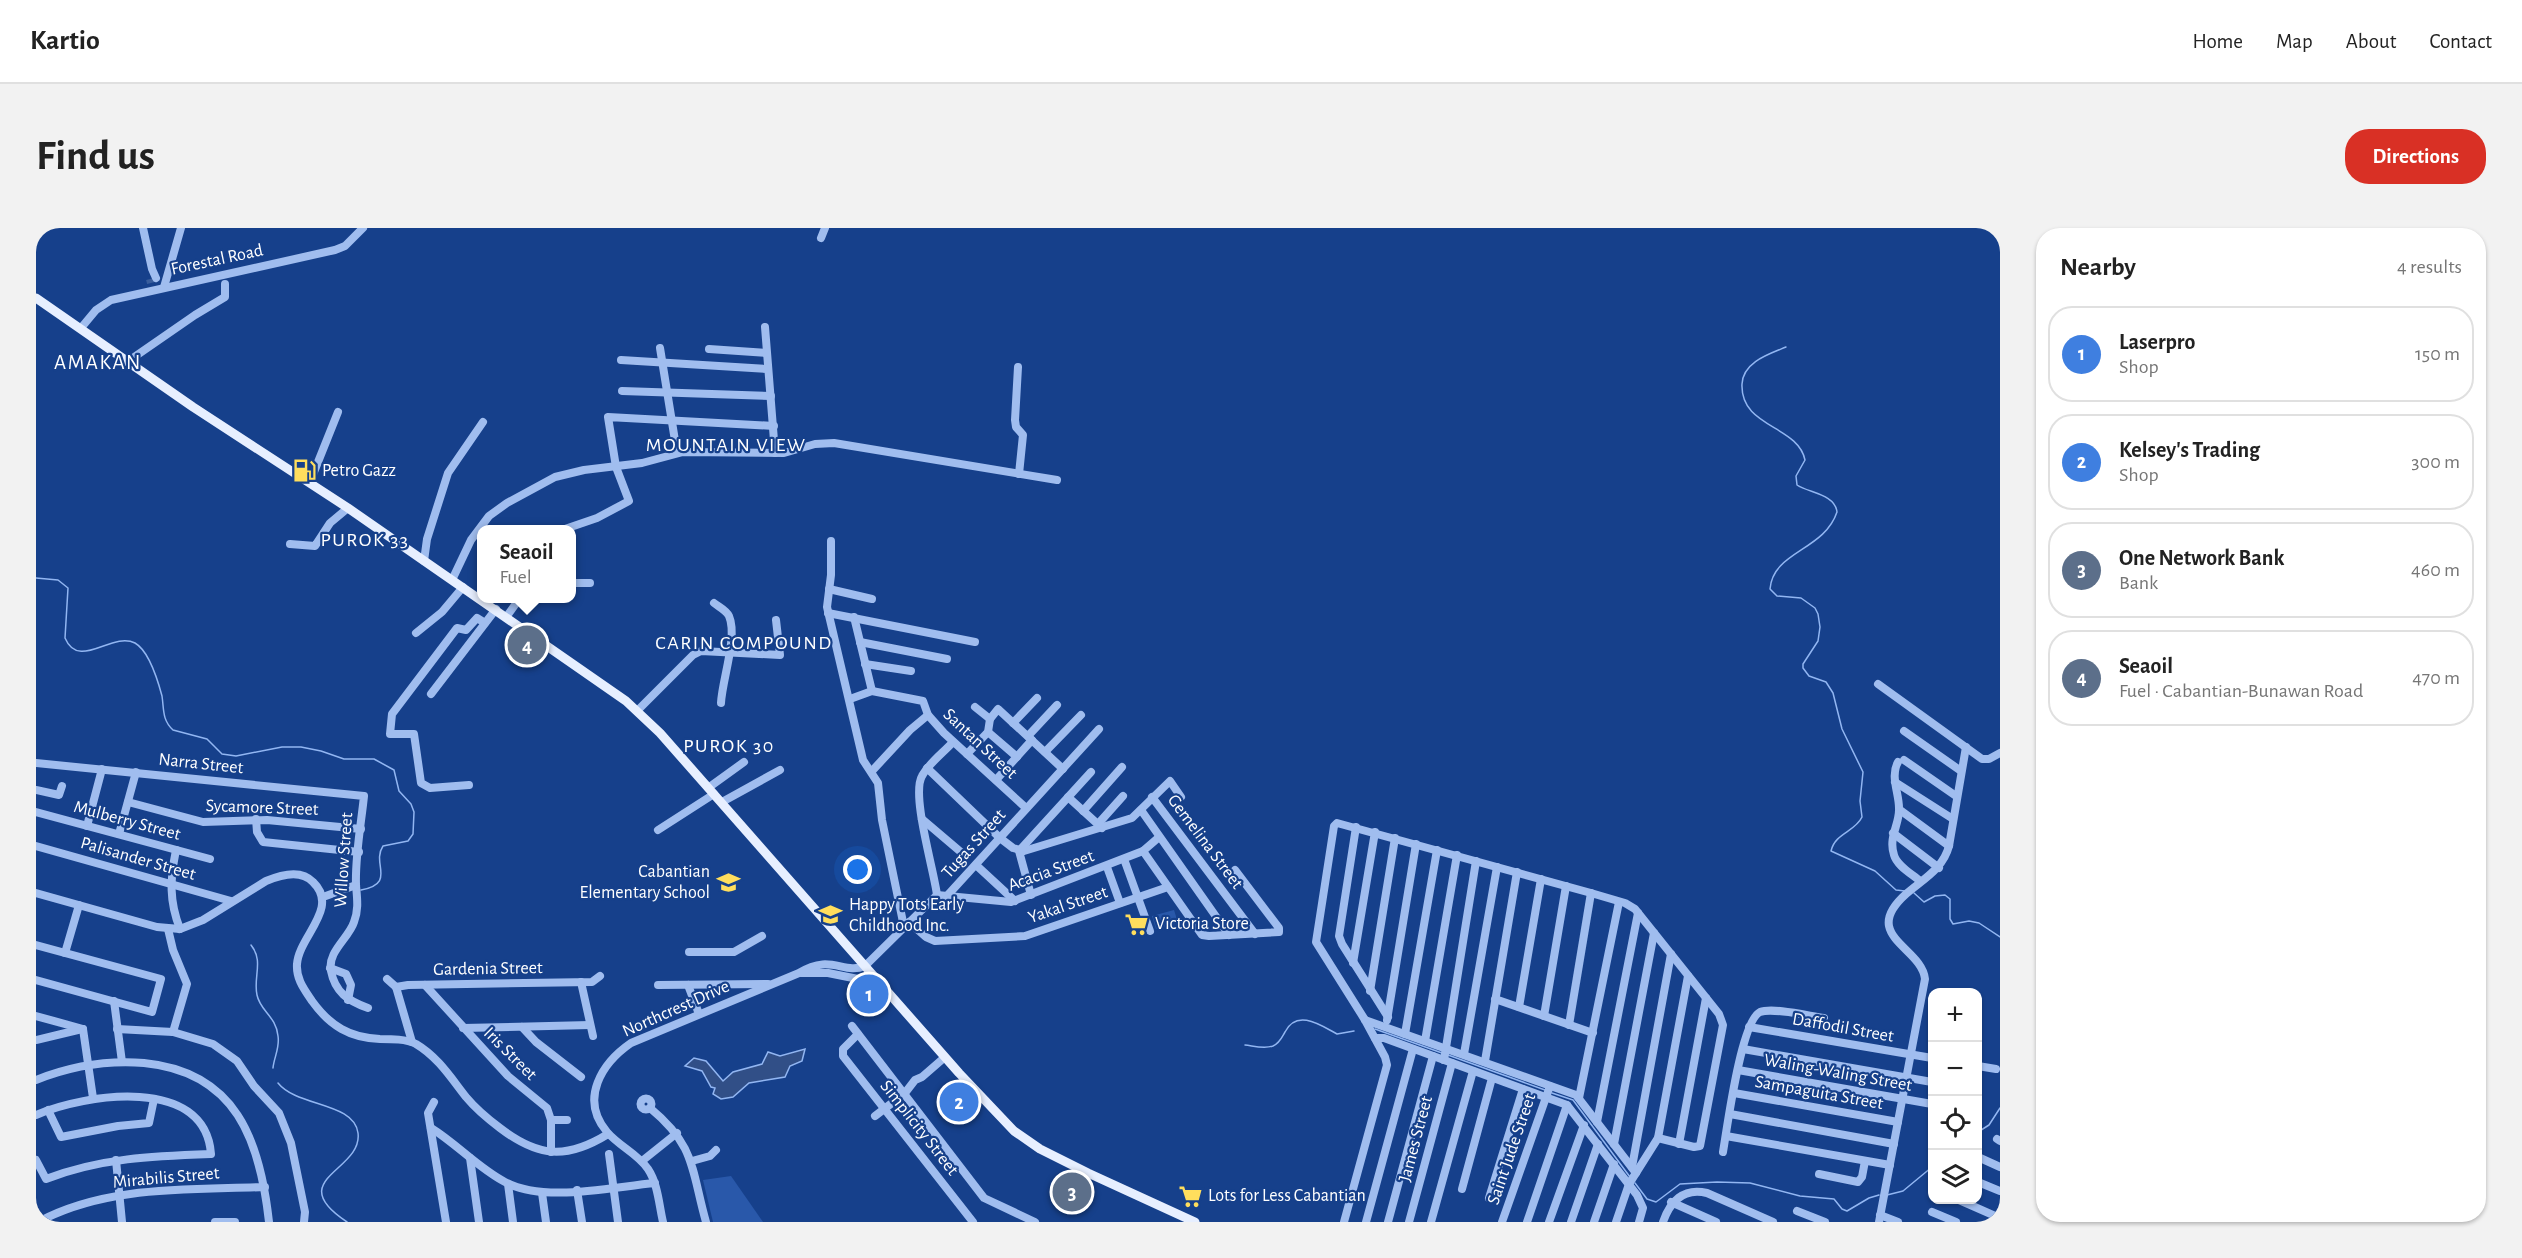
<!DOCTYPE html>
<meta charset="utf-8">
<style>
body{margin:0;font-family:"Alegreya Sans",sans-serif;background:#f2f2f2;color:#222}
.controls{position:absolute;right:18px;bottom:18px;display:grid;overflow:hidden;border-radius:12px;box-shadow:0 2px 4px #0004}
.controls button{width:54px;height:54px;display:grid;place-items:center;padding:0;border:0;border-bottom:2px solid #e0e0e0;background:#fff;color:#222;font:30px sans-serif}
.you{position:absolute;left:822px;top:642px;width:21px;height:21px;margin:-15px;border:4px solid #fff;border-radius:50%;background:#1a73e8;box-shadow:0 0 0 9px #1a73e833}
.badge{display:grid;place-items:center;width:39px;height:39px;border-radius:50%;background:#d93025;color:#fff;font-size:20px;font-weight:700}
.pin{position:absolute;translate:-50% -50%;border:3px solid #fff;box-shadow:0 2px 6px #0006}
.popup{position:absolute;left:441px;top:297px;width:99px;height:78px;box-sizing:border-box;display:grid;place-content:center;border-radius:12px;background:#fff;filter:drop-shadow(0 2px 4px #0005);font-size:20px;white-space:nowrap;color:#767676}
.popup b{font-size:22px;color:#222}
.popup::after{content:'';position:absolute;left:50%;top:100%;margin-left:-12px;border:12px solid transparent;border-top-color:#fff}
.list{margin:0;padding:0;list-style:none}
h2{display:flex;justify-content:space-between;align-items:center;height:78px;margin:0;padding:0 24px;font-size:26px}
h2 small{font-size:20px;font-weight:400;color:#767676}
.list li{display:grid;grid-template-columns:39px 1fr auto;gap:18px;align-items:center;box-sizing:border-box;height:96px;margin:0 12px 12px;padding:0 12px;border:2px solid #e0e0e0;border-radius:24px}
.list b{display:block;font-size:22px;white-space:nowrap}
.list p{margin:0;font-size:20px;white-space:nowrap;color:#767676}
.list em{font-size:20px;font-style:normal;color:#767676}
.icon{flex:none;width:33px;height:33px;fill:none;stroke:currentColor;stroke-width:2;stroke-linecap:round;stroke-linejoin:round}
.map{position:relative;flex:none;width:1964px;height:994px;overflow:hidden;border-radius:24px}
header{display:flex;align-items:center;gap:36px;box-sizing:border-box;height:84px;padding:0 30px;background:#fff;border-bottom:2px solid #e0e0e0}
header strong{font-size:28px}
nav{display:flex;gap:33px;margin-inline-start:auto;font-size:21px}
.intro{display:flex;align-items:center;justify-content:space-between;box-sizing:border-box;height:144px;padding:0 36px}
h1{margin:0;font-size:42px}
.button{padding:15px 27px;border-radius:24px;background:#d93025;color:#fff;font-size:21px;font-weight:700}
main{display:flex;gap:36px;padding:0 36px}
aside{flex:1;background:#fff;border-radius:24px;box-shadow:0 2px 4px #0004}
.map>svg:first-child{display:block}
.green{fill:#2958aa}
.water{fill:#314f87;stroke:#92b6f2;stroke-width:1.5}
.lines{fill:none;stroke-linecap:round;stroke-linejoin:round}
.stream{stroke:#92b6f2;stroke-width:1.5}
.minor-tunnel{stroke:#395d9c;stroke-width:8;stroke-dasharray:8 4;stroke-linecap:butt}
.minor{stroke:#a0bdef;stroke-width:8}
.major{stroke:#e7efff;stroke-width:9}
.labels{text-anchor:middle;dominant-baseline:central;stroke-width:4.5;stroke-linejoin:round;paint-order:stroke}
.street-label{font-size:18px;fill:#fff;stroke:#16408b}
.poi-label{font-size:18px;fill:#fff;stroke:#16408b;text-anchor:start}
.neighbourhood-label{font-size:20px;letter-spacing:1.5px;fill:#fff;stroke:#16408b}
.quarter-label{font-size:21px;letter-spacing:1.5px;fill:#fff;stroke:#16408b}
</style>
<header>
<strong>Kartio</strong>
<nav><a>Home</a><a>Map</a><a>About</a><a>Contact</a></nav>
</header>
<div class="intro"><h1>Find us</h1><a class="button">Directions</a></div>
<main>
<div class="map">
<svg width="1964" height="994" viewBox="0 0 1964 994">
<rect width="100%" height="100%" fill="#16408b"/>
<!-- green -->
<g class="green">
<polygon points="1138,682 1142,695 1120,701 1116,688"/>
<polygon points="695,948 727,994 677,994 667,952"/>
</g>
<!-- water -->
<polygon class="water" points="769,821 766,833 754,838 749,849 713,855 697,869 685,871 677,866 679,860 675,859 666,843 649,838 658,830 670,833 687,853 697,844 726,836 732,824 744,828"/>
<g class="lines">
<!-- stream -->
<g class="stream">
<path d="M1750,119C1733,126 1707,134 1706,156C1704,200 1762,197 1769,232L1760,248L1761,257C1773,265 1799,266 1801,284C1788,323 1737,323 1734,361L1741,368L1765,370L1779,380L1782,386L1784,399L1782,413L1767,436V440L1773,448L1790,454L1797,465L1806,501L1827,544L1824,573L1826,589C1819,604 1799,605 1795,623L1839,643L1860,662L1869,663"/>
<path d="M0,350L22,352L32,360L29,410C43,443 76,403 99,415C113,423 122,453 126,468C128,481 126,492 137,502L171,511L186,526L200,528L246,519H265L285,523L308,531H338L358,542L363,563L375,576L378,584L377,606L372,613L347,618C335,636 361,655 325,662"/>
<polyline points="1878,665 1888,674 1899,668 1909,667 1914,671 1914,691 1917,696 1933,693 1943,695 1964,709"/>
<path d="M215,717C228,733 217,749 221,767C224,783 240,788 242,808C244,820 238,829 237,840"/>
<polyline points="1339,801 1406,825"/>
<path d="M1209,817C1218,818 1228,821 1237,818C1244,815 1246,809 1249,804C1261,780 1286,798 1301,806L1318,803"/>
<polyline points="1412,827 1509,862"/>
<path d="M242,855C261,879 318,874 322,905C327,943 246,951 311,994"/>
<polyline points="1516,865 1537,872 1594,949"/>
<polyline points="1942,904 1953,897 1964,880"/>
<polyline points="1599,955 1611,971 1620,974 1644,956 1681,954 1714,955 1764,968 1798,971 1806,981 1811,983 1833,970 1843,967"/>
<polyline points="1851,967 1867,963 1896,939"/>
</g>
<!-- minor-tunnel -->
<polyline class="minor-tunnel" points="114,51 115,55"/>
<!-- minor -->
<g class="minor">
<polyline points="107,0 116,41 120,50"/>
<polyline points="785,10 789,0"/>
<polyline points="128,59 145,0"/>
<polyline points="729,99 739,225"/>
<polyline points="45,100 60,82 75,72 299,22 309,18 327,0"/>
<polyline points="624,120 641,225"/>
<polyline points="673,121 730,125"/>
<polyline points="585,132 732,141"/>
<polyline points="91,134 159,87 189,69 189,56"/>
<polyline points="982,139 979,192 980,199 987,207 983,246"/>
<polyline points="586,163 735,168"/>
<polyline points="274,254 302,184"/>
<polyline points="526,302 561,290 593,273 580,239 572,189 738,198"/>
<polyline points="795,313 795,347 791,379 827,532 842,555 846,592 868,699"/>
<polyline points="254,316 279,318 294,295 312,280"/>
<polyline points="388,333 391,311 412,245 447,194"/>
<polyline points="416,352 435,312 453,288 471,275 519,249 548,242 606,235 647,224 748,225 779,216 798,215 1021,252"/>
<polyline points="536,355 554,355"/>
<polyline points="793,361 836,371"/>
<path d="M678,375C683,379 690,382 693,388C702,409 686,452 685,475"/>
<polyline points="792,385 939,414"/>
<polyline points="471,388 484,370"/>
<polyline points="818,389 836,463"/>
<polyline points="380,405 406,384 427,359"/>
<polyline points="824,414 911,431"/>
<polyline points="829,436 875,443"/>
<polyline points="1842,456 1946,531 1953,531 1964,525"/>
<polyline points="395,466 460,381"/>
<polyline points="814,471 836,463 887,473 892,487 908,505 990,580"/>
<polyline points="939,479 954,491"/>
<polyline points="602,482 657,427 665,423 744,427 740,392"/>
<polyline points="977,495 1001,470"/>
<polyline points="1868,503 1925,543"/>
<polyline points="952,504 981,529"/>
<polyline points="992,508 1021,477"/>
<polyline points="1009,524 1045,487"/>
<polyline points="931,526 952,504 954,491 962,481 1027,541"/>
<polyline points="1868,532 1920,568"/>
<path d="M1862,534C1854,548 1863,565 1863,580C1864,596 1852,609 1858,627C1861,638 1876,646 1884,653"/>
<path d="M0,535L328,568C325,597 319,628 320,657C321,670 323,681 318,694C313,710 291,724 295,743C299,764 312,773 332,780"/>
<polyline points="891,540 964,610 977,620 988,623 1096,590 1134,553 1145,569"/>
<polyline points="836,543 874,502 892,487"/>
<polyline points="960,552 996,512"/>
<polyline points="1859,554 1917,591"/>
<polyline points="433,557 394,560 385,555 378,506 354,506 356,486 421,400 430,402 441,390 449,395"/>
<polyline points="672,560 708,534"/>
<polyline points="0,562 23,567 26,558"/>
<polyline points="1032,569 1066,600"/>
<polyline points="1116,569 1219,706"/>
<polyline points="92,574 167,594 231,592 325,601"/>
<polyline points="686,574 744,542"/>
<polyline points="1105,582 1193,707"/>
<polyline points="1864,582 1913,618"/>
<polyline points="1047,583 1086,539"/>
<polyline points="0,584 174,631"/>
<polyline points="220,591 221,604 227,614 323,624"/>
<polyline points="886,591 926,625"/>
<polyline points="1062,596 1087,568"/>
<polyline points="51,598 66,541"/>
<polyline points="1320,599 1303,708 1306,716 1352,789"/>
<polyline points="622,602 678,566"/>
<polyline points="1857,605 1903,640"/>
<polyline points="83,606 100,544"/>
<polyline points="0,618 195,673"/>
<path d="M140,622C134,651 133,673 144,701"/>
<polyline points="1107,623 1166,707 1173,708 1243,704 1243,700 1199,642"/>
<polyline points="1088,631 1114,703"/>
<polyline points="940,637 979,673"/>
<polyline points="1071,639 1084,675"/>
<path d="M0,665L121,699L144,701L167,692L230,653C244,647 265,641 277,654C304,680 263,708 261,736C260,751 268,761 276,773C294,798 314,810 344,811C356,811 370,811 380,816C402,829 415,850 430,869C440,881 452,891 464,900C502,929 530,932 572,906"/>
<polyline points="901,667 975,674 1107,623 1122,610"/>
<path d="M901,667C898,642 875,567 886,548C893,535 907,525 917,514"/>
<polyline points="995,667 983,623 1055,544"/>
<polyline points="287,669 320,657"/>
<polyline points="910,669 1063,501"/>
<polyline points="873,694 890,709 899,713 989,708 1132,659"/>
<polyline points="132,701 137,722 151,756 137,804"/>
<polyline points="0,717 125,751 116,784 0,752"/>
<polyline points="653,724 698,724 726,708"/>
<polyline points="29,725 43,677"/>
<polyline points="1317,735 1339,604"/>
<polyline points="294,740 310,746 315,757 312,772"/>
<polyline points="765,745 792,745 822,751 838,748"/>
<polyline points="351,751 360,759 376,814"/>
<polyline points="545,754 557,808"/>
<polyline points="389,757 472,848 511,880 515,892 515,924"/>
<polyline points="622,757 732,756"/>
<polyline points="652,757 663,786"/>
<polyline points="360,759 372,757 556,754 564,748"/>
<polyline points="1334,763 1359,610"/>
<polyline points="1459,771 1557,805"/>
<polyline points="78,773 86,834"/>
<polyline points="1483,779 1505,651"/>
<polyline points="0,788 47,801"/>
<polyline points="1508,788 1530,658"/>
<polyline points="1329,792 1540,867 1600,945"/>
<polyline points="1351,792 1380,616"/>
<polyline points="1533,797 1555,665"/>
<polyline points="816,798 948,970 999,994"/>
<polyline points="486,799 500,814 545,849"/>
<polyline points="1713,799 1896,830"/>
<polyline points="427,800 554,797"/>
<polyline points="47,801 57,870"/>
<polyline points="81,801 137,804 177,816 201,833 218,858 243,885 255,915 269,984 268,994"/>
<polyline points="822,806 807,821 807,828 937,994"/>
<polyline points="1369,806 1401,622"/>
<polyline points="1339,810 1348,810 1531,877 1601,967 1607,980 1603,994"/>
<polyline points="0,812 46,801"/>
<polyline points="1389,813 1421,627"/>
<polyline points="1707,821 1896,854"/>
<polyline points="1428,826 1461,639"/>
<polyline points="1408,832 1440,633"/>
<polyline points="1449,833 1481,644"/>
<polyline points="1942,838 1960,841"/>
<polyline points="1702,842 1896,876"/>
<path d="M0,852C35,838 70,832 108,835C200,844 224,912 233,994"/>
<polyline points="1698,865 1862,894"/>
<polyline points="1543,870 1583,674"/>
<circle cx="610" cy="876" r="5.5"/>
<polyline points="398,874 392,885 410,994"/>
<path d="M614,880C660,918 655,941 670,994"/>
<polyline points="12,882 25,909 82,898 113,895 118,871"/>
<polyline points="1694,886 1858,916"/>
<path d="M0,887C49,866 169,847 175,926C118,928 64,930 10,951L0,932"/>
<polyline points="839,888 869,865 879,852 886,849 909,829"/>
<polyline points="515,892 531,892"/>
<polyline points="1561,894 1602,685"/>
<path d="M395,900C421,916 442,940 469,954C508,975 575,959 619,955"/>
<polyline points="1690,908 1854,937"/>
<polyline points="1961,911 1964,913"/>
<polyline points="1578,916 1618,705"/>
<polyline points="1643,916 1670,770"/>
<path d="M1687,924C1691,901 1705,793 1724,784C1737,779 1773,788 1788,790"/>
<polyline points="573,926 582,994"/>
<polyline points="1942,929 1964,939"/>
<polyline points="434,930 443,994"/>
<polyline points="80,932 86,994"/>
<polyline points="606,933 641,905"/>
<polyline points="656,933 674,928 680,922"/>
<polyline points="1596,939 1635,726"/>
<polyline points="1783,946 1822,954 1826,949 1829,933"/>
<polyline points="1942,954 1964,963"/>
<polyline points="472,956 477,994"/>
<polyline points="1426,961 1456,850"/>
<polyline points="541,962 546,994"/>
<polyline points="506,965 510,994"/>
<polyline points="1453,970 1487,861"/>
<polyline points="1923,972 1964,990"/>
<polyline points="1635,974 1680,994"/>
<polyline points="1761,983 1789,994"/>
<polyline points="1896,984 1920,994"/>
<polyline points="1844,987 1862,994"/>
<path d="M2,994C71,957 153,962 229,959"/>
<polyline points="179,994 199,994"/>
<path d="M627,994C623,977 622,956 612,941C601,925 584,919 571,904C543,871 566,835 595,815L763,745C795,725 807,747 829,738L901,667"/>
<polyline points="1308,994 1351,837 1349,829 1329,792 1280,714 1298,598 1301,595 1555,665 1589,675 1599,681 1683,786 1687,797 1664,918 1658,919 1622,910"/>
<polyline points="1330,994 1377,821"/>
<polyline points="1352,994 1397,828"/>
<polyline points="1373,994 1416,835"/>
<polyline points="1395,994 1437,843"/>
<polyline points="1466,994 1514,858"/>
<polyline points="1491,994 1531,877"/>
<polyline points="1513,994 1548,897"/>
<polyline points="1535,994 1562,916"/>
<polyline points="1558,994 1578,936"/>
<polyline points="1580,994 1593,956 1622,910 1652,748"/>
<path d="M1627,994C1634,974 1647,959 1671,965L1737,994"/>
<path d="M1843,994L1889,751C1886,719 1823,708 1870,666C1887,651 1907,641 1913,618L1930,519"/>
</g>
<!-- major -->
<polyline class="major" points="0,70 157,179 312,280 590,473 624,505 923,845 978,903 1004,921 1052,945 1159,994"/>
</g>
<!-- icons -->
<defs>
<symbol id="fuel-bare" viewBox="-9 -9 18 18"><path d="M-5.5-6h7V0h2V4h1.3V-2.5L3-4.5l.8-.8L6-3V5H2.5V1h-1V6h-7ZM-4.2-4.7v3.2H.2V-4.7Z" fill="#ffde5d" stroke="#16408b" stroke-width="2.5" paint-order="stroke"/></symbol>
<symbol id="school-bare" viewBox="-9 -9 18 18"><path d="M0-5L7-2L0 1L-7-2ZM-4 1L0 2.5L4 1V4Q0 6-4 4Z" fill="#ffde5d" stroke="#16408b" stroke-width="2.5" paint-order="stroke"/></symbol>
<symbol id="supermarket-bare" viewBox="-9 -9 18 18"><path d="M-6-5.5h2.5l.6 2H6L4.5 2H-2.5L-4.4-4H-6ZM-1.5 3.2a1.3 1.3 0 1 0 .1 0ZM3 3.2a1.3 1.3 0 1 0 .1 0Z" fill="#ffde5d" stroke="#16408b" stroke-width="2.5" paint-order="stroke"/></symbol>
</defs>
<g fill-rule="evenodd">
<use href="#fuel-bare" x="252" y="226" width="33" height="33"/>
<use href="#school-bare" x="676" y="638" width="33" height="33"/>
<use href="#school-bare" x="778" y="670" width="33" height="33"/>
<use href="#supermarket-bare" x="1084" y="680" width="33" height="33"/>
<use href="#supermarket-bare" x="1138" y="952" width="33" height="33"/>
</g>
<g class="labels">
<!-- street labels -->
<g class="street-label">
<text transform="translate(181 32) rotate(-12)">Forestal Road</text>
<text transform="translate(944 516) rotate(43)">Santan Street</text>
<text transform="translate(165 536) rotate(6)">Narra Street</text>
<text transform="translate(226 580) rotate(2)">Sycamore Street</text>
<text transform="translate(91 593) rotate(15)">Mulberry Street</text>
<text transform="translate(1169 614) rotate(53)">Gemelina Street</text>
<text transform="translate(938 616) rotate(-48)">Tugas Street</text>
<text transform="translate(102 631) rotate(16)">Palisander Street</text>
<text transform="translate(308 632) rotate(-86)">Willow Street</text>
<text transform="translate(1015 643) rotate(-20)">Acacia Street</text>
<text transform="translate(1032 677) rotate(-19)">Yakal Street</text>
<text transform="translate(452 741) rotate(-1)">Gardenia Street</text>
<text transform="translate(640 781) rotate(-24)">Northcrest Drive</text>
<text transform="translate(1807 800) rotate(10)">Daffodil Street</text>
<text transform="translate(474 826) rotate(45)">Iris Street</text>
<text transform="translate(1802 845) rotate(10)">Waling-Waling Street</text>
<text transform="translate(1783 865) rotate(10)">Sampaguita Street</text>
<text transform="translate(883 900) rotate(52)">Simplicity Street</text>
<text transform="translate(1380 911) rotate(-75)">James Street</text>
<text transform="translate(1476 921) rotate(-71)">Saint Jude Street</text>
<text transform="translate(130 950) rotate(-5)">Mirabilis Street</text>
</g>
<!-- poi labels -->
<g class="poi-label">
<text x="286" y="243">Petro Gazz</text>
<text x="674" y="644" text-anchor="end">Cabantian<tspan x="674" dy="21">Elementary School</tspan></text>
<text x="813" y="677">Happy Tots Early<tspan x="813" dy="21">Childhood Inc.</tspan></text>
<text x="1119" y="696">Victoria Store</text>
<text x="1172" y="968">Lots for Less Cabantian</text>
</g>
<!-- neighbourhood labels -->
<g class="neighbourhood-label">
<text x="690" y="217">MOUNTAIN VIEW</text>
<text x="329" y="312">PUROK 33</text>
<text x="708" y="415">CARIN COMPOUND</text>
<text x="693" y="518">PUROK 30</text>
</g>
<!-- quarter labels -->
<g class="quarter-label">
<text x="62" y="134">AMAKAN</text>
</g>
</g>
</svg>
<div class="controls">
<button>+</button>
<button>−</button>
<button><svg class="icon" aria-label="locate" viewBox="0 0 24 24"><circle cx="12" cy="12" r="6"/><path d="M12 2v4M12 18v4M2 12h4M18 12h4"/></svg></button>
<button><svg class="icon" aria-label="layers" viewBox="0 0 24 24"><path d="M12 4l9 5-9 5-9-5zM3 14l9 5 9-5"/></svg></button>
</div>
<div class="you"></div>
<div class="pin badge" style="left:833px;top:766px;background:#3f7fe0">1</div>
<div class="pin badge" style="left:923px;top:874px;background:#3f7fe0">2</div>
<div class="pin badge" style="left:1036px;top:964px;background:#5c6f8a">3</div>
<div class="pin badge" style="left:491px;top:417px;background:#5c6f8a">4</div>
<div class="popup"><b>Seaoil</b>Fuel</div>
</div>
<aside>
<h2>Nearby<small>4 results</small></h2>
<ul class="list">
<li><span class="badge" style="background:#3f7fe0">1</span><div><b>Laserpro</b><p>Shop</p></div><em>150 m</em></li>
<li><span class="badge" style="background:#3f7fe0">2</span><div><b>Kelsey's Trading</b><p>Shop</p></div><em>300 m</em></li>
<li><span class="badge" style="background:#5c6f8a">3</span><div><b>One Network Bank</b><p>Bank</p></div><em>460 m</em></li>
<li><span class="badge" style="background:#5c6f8a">4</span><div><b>Seaoil</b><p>Fuel · Cabantian-Bunawan Road</p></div><em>470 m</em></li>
</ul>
</aside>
</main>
